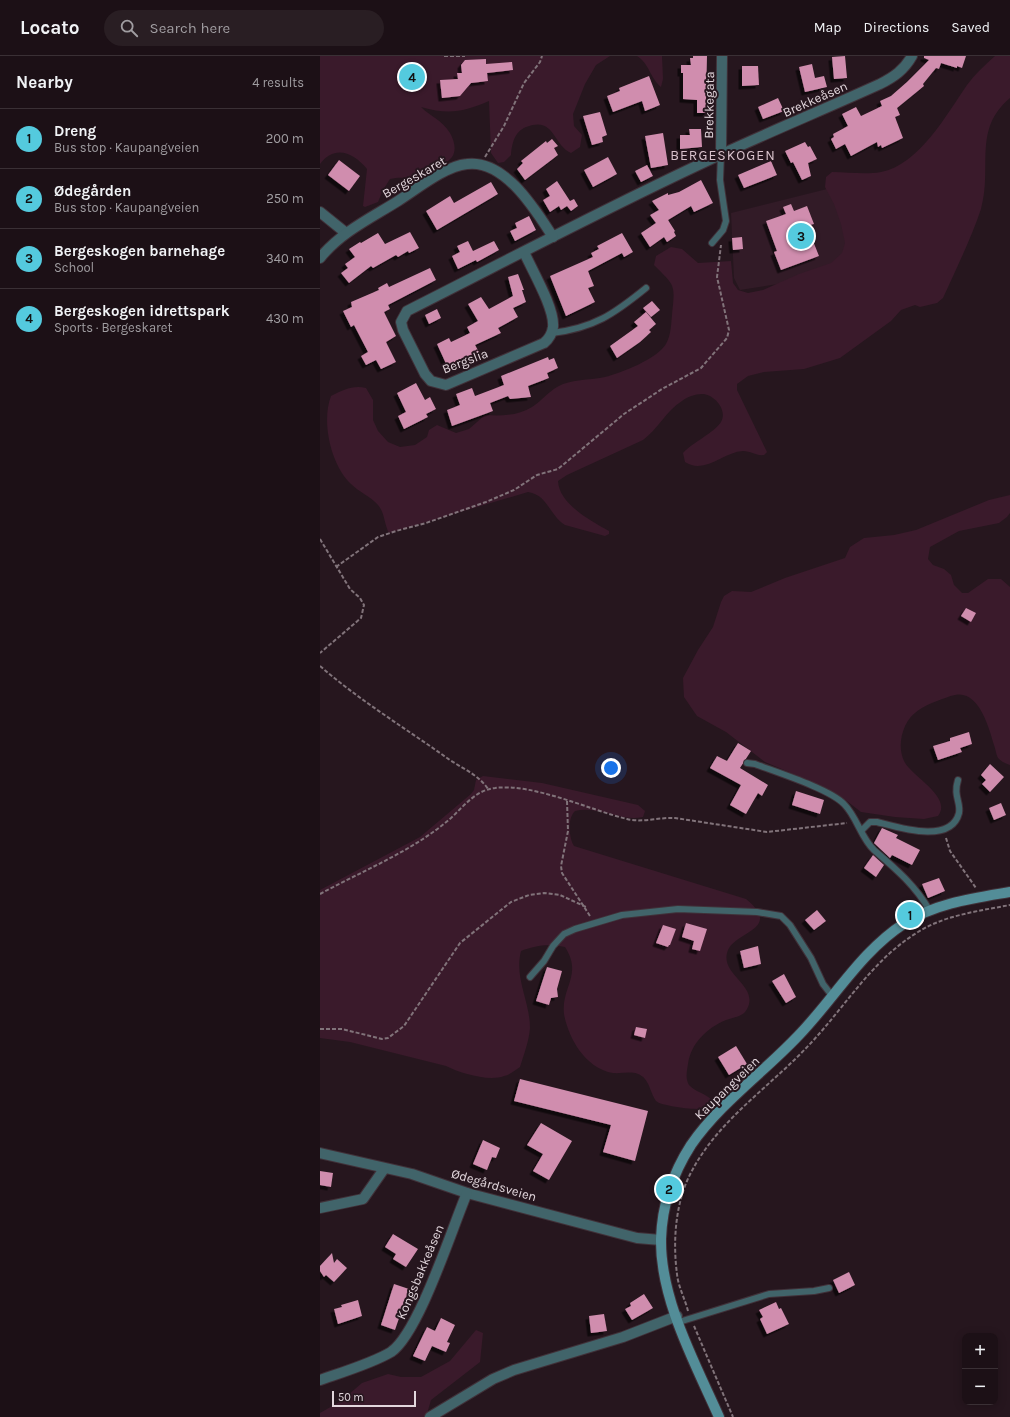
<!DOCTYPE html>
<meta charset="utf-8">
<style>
body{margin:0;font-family:Karla,sans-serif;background:#291e23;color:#f1f3f6}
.controls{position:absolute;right:12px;bottom:12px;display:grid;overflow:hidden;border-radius:8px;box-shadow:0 2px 10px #0003}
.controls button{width:36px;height:36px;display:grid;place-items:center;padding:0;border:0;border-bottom:1px solid #3a3035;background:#1c1016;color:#f1f3f6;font:20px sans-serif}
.scale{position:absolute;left:12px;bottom:10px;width:84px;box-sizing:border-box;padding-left:4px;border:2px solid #e3d7dd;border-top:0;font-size:11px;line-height:14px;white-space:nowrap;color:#e3d7dd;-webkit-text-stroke:3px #26161e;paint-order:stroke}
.you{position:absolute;left:291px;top:712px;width:14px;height:14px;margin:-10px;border:3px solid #fff;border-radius:50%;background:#1a73e8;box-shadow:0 0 0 6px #1a73e833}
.badge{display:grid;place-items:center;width:26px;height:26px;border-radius:50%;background:#54cade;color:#111;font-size:13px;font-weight:700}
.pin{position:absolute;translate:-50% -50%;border:2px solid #fff;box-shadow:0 1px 4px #0006}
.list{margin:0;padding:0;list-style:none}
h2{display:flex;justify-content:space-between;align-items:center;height:52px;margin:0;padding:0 16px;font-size:17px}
h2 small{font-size:13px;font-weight:400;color:#a09da1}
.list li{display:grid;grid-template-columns:26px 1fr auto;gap:12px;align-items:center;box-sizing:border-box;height:60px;padding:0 16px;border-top:1px solid #3a3035}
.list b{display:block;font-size:15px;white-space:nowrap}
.list p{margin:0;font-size:13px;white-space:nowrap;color:#a09da1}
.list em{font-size:13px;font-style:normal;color:#a09da1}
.icon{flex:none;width:22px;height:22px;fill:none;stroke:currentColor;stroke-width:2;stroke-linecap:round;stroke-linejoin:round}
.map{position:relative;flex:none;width:690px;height:1361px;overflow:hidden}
header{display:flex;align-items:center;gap:24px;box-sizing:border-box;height:56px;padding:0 20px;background:#1c1016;border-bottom:1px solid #3a3035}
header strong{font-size:19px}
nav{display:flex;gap:22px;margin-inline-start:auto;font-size:14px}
.search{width:280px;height:36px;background:#291e23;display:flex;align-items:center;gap:10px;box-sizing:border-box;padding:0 14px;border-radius:22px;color:#a09da1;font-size:15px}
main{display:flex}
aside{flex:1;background:#1c1016}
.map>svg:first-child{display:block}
.built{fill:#321b27}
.green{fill:#3a1a2b}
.building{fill:#d08dae;filter:url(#shadow)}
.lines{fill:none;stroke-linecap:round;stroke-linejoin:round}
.lane-casing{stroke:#403139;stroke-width:8}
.street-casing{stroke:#403139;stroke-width:12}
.secondary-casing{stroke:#403139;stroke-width:12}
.path{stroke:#81737a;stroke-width:2;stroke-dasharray:4 2;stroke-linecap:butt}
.lane{stroke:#41646a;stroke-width:6}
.street{stroke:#41646a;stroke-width:10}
.secondary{stroke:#538d98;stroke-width:10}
.labels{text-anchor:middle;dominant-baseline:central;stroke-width:4;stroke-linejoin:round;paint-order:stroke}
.street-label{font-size:13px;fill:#e3d7dd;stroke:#26161e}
.neighbourhood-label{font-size:14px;letter-spacing:1px;fill:#d9c2cc;stroke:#26161e}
</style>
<header>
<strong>Locato</strong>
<div class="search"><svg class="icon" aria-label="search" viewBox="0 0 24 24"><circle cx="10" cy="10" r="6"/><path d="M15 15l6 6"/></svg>Search here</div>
<nav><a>Map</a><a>Directions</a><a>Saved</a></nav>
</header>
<main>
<aside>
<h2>Nearby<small>4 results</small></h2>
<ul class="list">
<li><span class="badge">1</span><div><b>Dreng</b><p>Bus stop · Kaupangveien</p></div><em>200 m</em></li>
<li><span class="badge">2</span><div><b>Ødegården</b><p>Bus stop · Kaupangveien</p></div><em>250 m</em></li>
<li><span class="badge">3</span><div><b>Bergeskogen barnehage</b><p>School</p></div><em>340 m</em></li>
<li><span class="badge">4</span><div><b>Bergeskogen idrettspark</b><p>Sports · Bergeskaret</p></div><em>430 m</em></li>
</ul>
</aside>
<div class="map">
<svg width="690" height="1361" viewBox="0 0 690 1361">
<defs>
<filter id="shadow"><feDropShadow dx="-3.5" dy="3.5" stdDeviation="0" flood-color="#0009"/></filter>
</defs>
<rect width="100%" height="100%" fill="#26161e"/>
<!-- built -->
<polygon class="built" points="515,131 539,215 420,234 414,222 411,157"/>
<!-- green -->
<g class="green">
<path d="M0,0H290L276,9L265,28L253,58L254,70L262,79L260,91L251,97C232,88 235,60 206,71C194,76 192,88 191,99L184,106L178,107L171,97L169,45C143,56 129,59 101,51C111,61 121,63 130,77C134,84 137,94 132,101C126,109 102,121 91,122C84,122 78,121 70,123L63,134L58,146L45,151L43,150L47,113C34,97 15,88 0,108Z"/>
<path d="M317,0H342L343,23L341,31C330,22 329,7 317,0Z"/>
<path d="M675,0H690V42C652,74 673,112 661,153C651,183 636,213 623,242L617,247L600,251L595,249L581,254L571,265L520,302L484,313L444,316L428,320L417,328V334L447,396L444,399C436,400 431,395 423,395C403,396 385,419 365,406L363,397C373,386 394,377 401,366C408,354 394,338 382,338C375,338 367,341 362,345C346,355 338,373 323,384L247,419L238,425C239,448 271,465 289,475V478L285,480L245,469C229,459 228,439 208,436L69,477C64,468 65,457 58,449C50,440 39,436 31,428C11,409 1,366 11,340C23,334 33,329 46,332L53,344V364L58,375L68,386L80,391L95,389L107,381L109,374L117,369L136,377L149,373L165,359C180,360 198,360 212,351C223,344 230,333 243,328C257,323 271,324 285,321C301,317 337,303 346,288C351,279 351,269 352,259C355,228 356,231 334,209L336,200L351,191L362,193L378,207L411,205L413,227L418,234L428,237L443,234L479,218L511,207L522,197L525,187L521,168L514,148L505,131L506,121L512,116C528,116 545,119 561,116C599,109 627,58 647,29C655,18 665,9 675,0Z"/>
<path d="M690,439V457L687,461L679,467L639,475L610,491L608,503L613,509L624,513L631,519L634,529L642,537H648L668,523H681L690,531V709C687,708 682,706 679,703C676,700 676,694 674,689C669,672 659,634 635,639C629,640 623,643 617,645C603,650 591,657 585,670C580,682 579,694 584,705C591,720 633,741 618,760L604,763L575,761L541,756L519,739L502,730L445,706L406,676L377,660L364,641L363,622L378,594L393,571L401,546L404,540L412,535L431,536L465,522L525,502L530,491L544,482L574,479L596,474L669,444Z"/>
<path d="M163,720L222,727L318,749L325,755L323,761C301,766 277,749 255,755C247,763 249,782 254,790L426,843C463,873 416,875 408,894C398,919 440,929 427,953C423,961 414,961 406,964C387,972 371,987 368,1008C367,1015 365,1022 369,1029C375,1036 385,1037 392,1044L391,1049C388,1051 386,1053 383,1053C375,1054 341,1050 336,1045C331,1038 330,1029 325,1023C316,1013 305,1018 293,1017C279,1015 267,1005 259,994C252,984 246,970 244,958C241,931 263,919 245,891C228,888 217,889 201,895C194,922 210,945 210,972C209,985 204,998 200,1011C195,1014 190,1019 184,1020C169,1026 140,1017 126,1010L30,986L0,982V834L100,781L151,738L154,734L156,724Z"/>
<polygon points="156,1274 163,1277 160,1306 111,1344 106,1361 0,1361 0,1357 21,1345 42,1327 68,1318 81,1321 101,1321 130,1305"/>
</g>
<!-- building -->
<g class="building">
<polygon points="373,0 387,0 386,47 388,47 388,57 377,57 377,44 363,43 363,17 361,17 361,9 371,9 370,2 373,2"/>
<polygon points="525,0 527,22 514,23 512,1"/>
<polygon points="604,0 646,0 642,12 637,10 637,12 621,7 619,13 616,12 603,28 604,30 577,52 580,59 575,61 583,82 562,92 561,89 558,91 557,86 531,100 525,88 516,93 511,83 514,81 513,78 528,70 522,58 536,51 541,60 562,50 560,45 571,40 587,26 609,4 604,2"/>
<polygon points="166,3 166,8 192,6 193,14 167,17 168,25 151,27 140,40 122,42 120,24 138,23 137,17 142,17 141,9 145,4"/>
<polygon points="492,8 495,22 504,20 507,31 485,36 479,11"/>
<polygon points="422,10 438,10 439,29 422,30"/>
<polygon points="329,20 340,49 325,55 322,45 293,56 287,40 300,35 299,32"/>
<polygon points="458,42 464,55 443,63 438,51"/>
<polygon points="280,56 287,79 282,81 283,86 272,89 263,60"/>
<polygon points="369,73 381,73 382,91 360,93 360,79 370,79"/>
<polygon points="343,77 348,109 331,112 325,80"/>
<polygon points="232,83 238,90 234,92 238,99 205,124 197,113 203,107 201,105 226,85 227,87"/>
<polygon points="485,86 488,91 490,90 497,103 488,107 491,120 482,124 473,106 471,107 465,95"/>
<polygon points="288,101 297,118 273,131 264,114"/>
<polygon points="19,104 40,120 29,135 8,119"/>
<polygon points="451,105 457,119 424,132 418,119"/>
<polygon points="327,109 333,120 321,126 315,115"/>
<polygon points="381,124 393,147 374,156 371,150 348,164 355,175 354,176 356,180 347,186 344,181 330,191 321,177 336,167 330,159 339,154 332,145 348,137 348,139 359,136"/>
<polygon points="237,125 250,145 254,143 258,150 251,155 247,150 241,154 239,150 230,156 223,144 230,140 226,133"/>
<polygon points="171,126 178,138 117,174 106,155 130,140 134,147"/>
<polygon points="471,148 474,155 487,150 494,168 487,170 499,200 461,214 454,196 457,195 446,165 466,158 463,151"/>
<polygon points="209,160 216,174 195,185 190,175 197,172 195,167"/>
<polygon points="90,176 99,192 89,197 88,195 78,201 76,199 53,212 51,210 29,227 21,217 28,212 25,208 35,201 29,193 40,186 41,187 58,177 65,188"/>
<polygon points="302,177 313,196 304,201 302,197 268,215 274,230 268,232 275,246 246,260 230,220 273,201 271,197 279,193 277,190"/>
<polygon points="422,181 423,193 413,194 412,182"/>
<polygon points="148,185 153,195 174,185 179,194 157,206 156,204 138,213 132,200 140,196 137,190"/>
<polygon points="110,212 116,224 68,249 70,253 64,256 76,280 66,286 76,306 61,313 56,304 46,309 41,300 48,296 34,269 31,271 23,255 32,251 31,246 59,234 58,232 67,227 69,231"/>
<polygon points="198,218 204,234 202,234 206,246 193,252 198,261 178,272 181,277 155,289 159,296 128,312 117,288 129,282 131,286 150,277 147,271 158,265 148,248 161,241 169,253 193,240 188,221"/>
<polygon points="332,245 340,254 331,261 323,252"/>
<polygon points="117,253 121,262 109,268 105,259"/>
<polygon points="326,256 336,268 329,274 331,276 320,286 297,302 290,290 318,270 314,266"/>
<polygon points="228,301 229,304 234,302 238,312 227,317 229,322 208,330 211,341 190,343 188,340 170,347 173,355 132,370 127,354 140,349 136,338 152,332 155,340 184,329 181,320"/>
<polygon points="96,327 105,344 110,341 116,353 106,358 108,361 84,373 78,360 86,356 77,337"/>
<polygon points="646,552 656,557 651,566 641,560"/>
<polygon points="649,676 652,688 640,692 642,696 618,704 613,690 630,685 630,682"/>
<polygon points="418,687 431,695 420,712 448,729 442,740 438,737 426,758 410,749 421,729 390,712 397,700 407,705"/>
<polygon points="670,708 684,721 670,736 662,728 666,724 661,719"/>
<polygon points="476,735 504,744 500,758 472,749"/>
<polygon points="681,747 686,759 674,764 669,752"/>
<polygon points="562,772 578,779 576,782 600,794 592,809 572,799 570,802 554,787"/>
<polygon points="553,799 564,809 556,821 544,812"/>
<polygon points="619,822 625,835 608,842 602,828"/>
<polygon points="497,854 506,865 494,874 485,864"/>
<polygon points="366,867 387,873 380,895 372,893 374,885 362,881"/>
<polygon points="343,869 356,873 350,889 349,889 348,891 336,887"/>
<polygon points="438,890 441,908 424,912 420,895"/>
<polygon points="227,911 242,915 237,933 238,941 231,942 229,949 216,945"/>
<polygon points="464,918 476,941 466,947 452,925"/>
<polygon points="316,971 327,973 325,982 314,979"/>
<polygon points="416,990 427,1008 409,1019 398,1001"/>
<polygon points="200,1023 328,1055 315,1105 283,1096 291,1069 194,1045"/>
<polygon points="221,1067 252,1085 229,1124 213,1115 223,1098 207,1089"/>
<polygon points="163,1084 180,1092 176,1102 172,1101 167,1114 153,1108"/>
<polygon points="0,1115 13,1117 11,1131 0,1129"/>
<polygon points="73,1178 98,1193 86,1211 73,1203 76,1198 65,1191"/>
<polygon points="12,1197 14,1207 17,1203 27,1212 14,1226 6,1219 4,1221 0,1215 0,1210"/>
<polygon points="529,1216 535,1229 519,1237 513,1224"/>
<polygon points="74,1228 89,1233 75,1274 61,1269"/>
<polygon points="324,1238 333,1252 312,1264 305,1253 311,1250 310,1247"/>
<polygon points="38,1244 42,1260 18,1268 14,1253 22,1251 21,1249"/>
<polygon points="456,1246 459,1253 461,1252 469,1268 447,1278 440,1263 443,1261 439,1254"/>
<polygon points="284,1258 287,1275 271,1277 269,1260"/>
<polygon points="121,1262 135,1269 127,1286 130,1287 126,1296 112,1290 105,1305 93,1300 107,1271 115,1275"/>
</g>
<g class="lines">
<defs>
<g id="lane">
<polyline points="392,187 403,174 406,165 400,124 401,98"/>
<path d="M232,277C274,272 294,258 326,232"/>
<path d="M427,707L435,708C456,716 510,733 524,748C537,761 541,782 554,794C576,813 595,829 610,855"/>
<path d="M542,774L550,766H557C577,771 631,789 639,757C641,746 633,740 638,724"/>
<polyline points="210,921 224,905 233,890 244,878 255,873 302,859 358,853 437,856 461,860 470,869 491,902 503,928 513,941"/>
<polyline points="359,1266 449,1238 494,1235 509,1232"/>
</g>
<g id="street">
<polyline points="401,98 402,0"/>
<polyline points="0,156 26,177"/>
<path d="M204,196C212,214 235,253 233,271C232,278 229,283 224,287L126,329L111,325L105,318L83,274L81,266L87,255C192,202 295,147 402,98C454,74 507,52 560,28C574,21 584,14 592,0"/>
<path d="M0,202C21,176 51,162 78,145C97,133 125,110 147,108C185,103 216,155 233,181"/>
<polyline points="0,1097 92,1118 147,1137 317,1182 341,1184"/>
<polyline points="0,1152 43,1143 64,1113"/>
<path d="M0,1324C20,1317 53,1307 71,1296C99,1277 132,1172 147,1137"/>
<polyline points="110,1361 173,1323 194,1314 303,1281 357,1260"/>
</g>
<path id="secondary" d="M399,1361C375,1307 340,1243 341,1183C342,1150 353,1117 371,1089C400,1047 443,1017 478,980C514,943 541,895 585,867C616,847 655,842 690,836"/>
</defs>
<!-- lane casing -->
<use href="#lane" class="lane-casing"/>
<!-- street casing -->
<use href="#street" class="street-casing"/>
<!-- secondary casing -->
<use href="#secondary" class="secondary-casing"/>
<!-- path -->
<g class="path">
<polyline points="124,0 145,0"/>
<polyline points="165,101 184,70 204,27 220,6 222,0"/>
<polyline points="0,483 30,533 40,542 44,549 41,562 0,597"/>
<polyline points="16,511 58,481 76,475 106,467 166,446 194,434 217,419 238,413 304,358 342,333 381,312 407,282 409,274 397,221 401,189"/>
<path d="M0,610C39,644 85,672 127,702C141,712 158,718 168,733"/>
<polyline points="247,745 248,775 241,810 242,817 270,860"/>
<polyline points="626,782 630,795 656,832"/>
<path d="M0,838C44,814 93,795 131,762C145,749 156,734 175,732C213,727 270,754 307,763C322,767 340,761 355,762L447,776L527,767"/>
<polyline points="0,973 22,973 62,983 68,982 84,970 140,887 191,846 209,839 224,837 240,839 266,851"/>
<path d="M368,1255C365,1243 358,1230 357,1218C353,1188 355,1153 367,1125C392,1068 448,1033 489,989C526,950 552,904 598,876C625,859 659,855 690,849"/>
<polyline points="374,1270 413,1361"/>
</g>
<!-- lane -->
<use href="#lane" class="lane"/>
<!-- street -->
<use href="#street" class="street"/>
<!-- secondary -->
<use href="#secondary" class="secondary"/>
</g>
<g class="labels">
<!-- street labels -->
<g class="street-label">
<text transform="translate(495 43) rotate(-24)">Brekkeåsen</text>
<text transform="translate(389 49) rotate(-89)">Brekkegata</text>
<text transform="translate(94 121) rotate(-30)">Bergeskaret</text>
<text transform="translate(145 305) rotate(-21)">Bergslia</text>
<text transform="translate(407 1032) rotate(-44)">Kaupangveien</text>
<text transform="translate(174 1129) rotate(16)">Ødegårdsveien</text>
<text transform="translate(100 1216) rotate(-67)">Kongsbakkeåsen</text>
</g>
<!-- neighbourhood labels -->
<g class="neighbourhood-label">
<text x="403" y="99">BERGESKOGEN</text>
</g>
</g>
</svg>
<div class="controls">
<button>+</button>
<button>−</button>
</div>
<div class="scale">50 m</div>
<div class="you"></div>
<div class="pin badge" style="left:590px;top:859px">1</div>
<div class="pin badge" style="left:349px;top:1133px">2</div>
<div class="pin badge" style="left:481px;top:180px">3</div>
<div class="pin badge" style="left:92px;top:21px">4</div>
</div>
</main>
